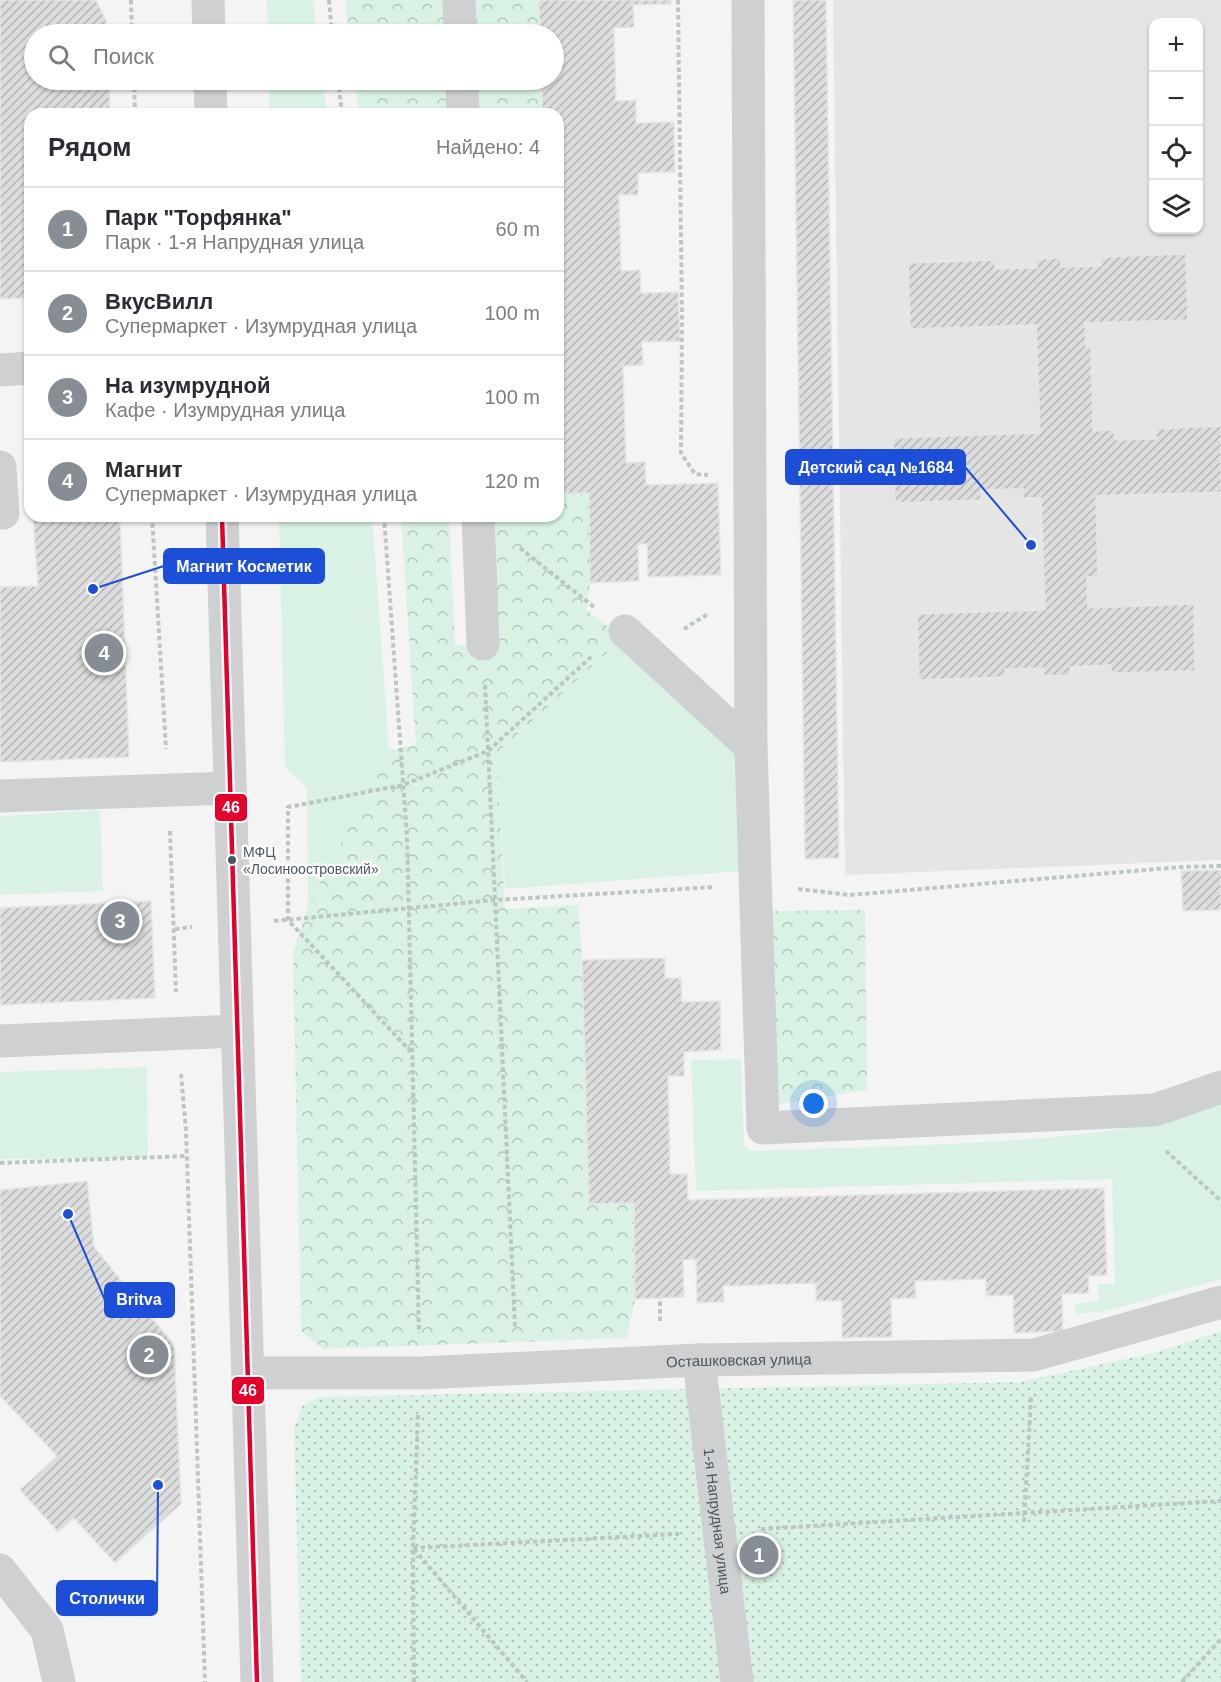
<!DOCTYPE html>
<html lang="ru">
<meta charset="utf-8">
<style>
body{margin:0;font-family:Arial,sans-serif;background:#f7f7f7;color:#2b2b33}
.controls{position:absolute;right:18px;top:18px;display:grid;overflow:hidden;border-radius:12px;box-shadow:0 2px 4px #0004}
.controls button{width:54px;height:54px;display:grid;place-items:center;padding:0;border:0;border-bottom:2px solid #e1e1e2;background:#fff;color:#2b2b33;font:30px sans-serif}
.you{position:absolute;left:814px;top:1104px;width:21px;height:21px;margin:-15px;border:4px solid #fff;border-radius:50%;background:#1a73e8;box-shadow:0 0 0 9px #1a73e833}
.badge{display:grid;place-items:center;width:39px;height:39px;border-radius:50%;background:#868d94;color:#fff;font-size:20px;font-weight:700}
.pin{position:absolute;translate:-50% -50%;border:3px solid #fff;box-shadow:0 2px 6px #0006}
.list{margin:0;padding:0;list-style:none}
h2{display:flex;justify-content:space-between;align-items:center;height:78px;margin:0;padding:0 24px;font-size:26px}
h2 small{font-size:20px;font-weight:400;color:#7c7c81}
.list li{display:grid;grid-template-columns:39px 1fr auto;gap:18px;align-items:center;box-sizing:border-box;height:84px;padding:0 24px;border-top:2px solid #e1e1e2}
.list b{display:block;font-size:22px;white-space:nowrap}
.list p{margin:0;font-size:20px;white-space:nowrap;color:#7c7c81}
.list em{font-size:20px;font-style:normal;color:#7c7c81}
.icon{flex:none;width:33px;height:33px;fill:none;stroke:currentColor;stroke-width:2;stroke-linecap:round;stroke-linejoin:round}
.map{position:relative;flex:none;width:1221px;height:1682px;overflow:hidden}
.search{position:absolute;background:#fff;box-shadow:0 2px 4px #0004;left:24px;top:24px;width:540px;height:66px;display:flex;align-items:center;gap:15px;box-sizing:border-box;padding:0 21px;border-radius:33px;color:#7c7c81;font-size:22px}
.panel{position:absolute;background:#fff;box-shadow:0 2px 4px #0004;left:24px;top:108px;width:540px;height:414px;border-radius:18px}
.map>svg:first-child{display:block}
.education{fill:#e6e5e6;fill-rule:evenodd}
.grass{fill:#d9f2e3}
.forest{fill:url(#forest-crowns)}
.park{fill:url(#park-dots)}
.building{fill:url(#building-hatch);stroke:#e5e6e7;stroke-width:1.5}
.lines{fill:none;stroke-linecap:round;stroke-linejoin:round}
.path{stroke:#bcc7c4;stroke-width:4;stroke-dasharray:4.5 3;stroke-linecap:butt}
.minor{stroke:#ced0d2;stroke-width:33}
.bus-1-casing{stroke:#fff;stroke-width:9}
.bus-1{stroke:#e4002b;stroke-width:4.5}
.bus-dot{fill:#4a5661;stroke:#fff;stroke-width:2}
.labels{text-anchor:middle;dominant-baseline:central;stroke-width:5;stroke-linejoin:round;paint-order:stroke}
.bus-label{font-size:14px;fill:#4a5661;stroke:#fff;text-anchor:start}
.street-label{font-size:15px;fill:#4a5661;stroke:#fff}
.leader{fill:none;stroke:#1d4ed8;stroke-width:2}
.callout-dot{fill:#1d4ed8;stroke:#fff;stroke-width:2}
.callout{fill:#1d4ed8;stroke:#1d4ed8;stroke-width:2}
.callout-label{font-size:16px;text-anchor:middle;font-weight:bold;fill:#fff}
.line-badge{stroke:#fff;stroke-width:2}
.badge-label{font-size:16px;text-anchor:middle;font-weight:bold;fill:#fff}
</style>
<div class="map">
<svg width="1221" height="1682" viewBox="0 0 1221 1682">
<defs>
<pattern id="forest-crowns" width="20" height="18" patternUnits="userSpaceOnUse" patternTransform="scale(1.5)"><rect width="20" height="18" fill="#d9f2e3"/><path d="M2 6a3 3 0 1 1 6 0M12 15a3 3 0 1 1 6 0" fill="none" stroke="#b2c7bb"/></pattern>
<pattern id="park-dots" width="8" height="8" patternUnits="userSpaceOnUse" patternTransform="scale(1.5)"><rect width="8" height="8" fill="#d9f2e3"/><path d="M2 2h.1M6 6h.1" fill="none" stroke="#b2c7bb" stroke-width="1.8" stroke-linecap="round"/></pattern>
<pattern id="building-hatch" width="6" height="6" patternUnits="userSpaceOnUse" patternTransform="scale(1.5)"><rect width="6" height="6" fill="#ddddde"/><path d="M-1 1l2-2M0 6l6-6M5 7l2-2" fill="none" stroke="#b5b6b7"/></pattern>
</defs>
<rect width="100%" height="100%" fill="#f4f4f4"/>
<!-- education -->
<path class="education" d="M833,0H1221V860L845,875ZM1154,22H1198V230H1154Z"/>
<!-- grass -->
<g class="grass">
<polygon points="267,0 313,0 316,34 268,34"/>
<polygon points="269,80 322,80 327,114 269,114"/>
<polygon points="279,516 372,516 389,750 308,906 307,788 285,767"/>
<polygon points="623,638 744,751 741,871 505,889 497,753"/>
<polygon points="100,810 103,891 0,895 0,816"/>
<path d="M741,1059L744,1144L750,1151C870,1146 991,1146 1110,1131C1148,1126 1185,1114 1221,1103V1279L1106,1311L1076,1314L1075,1304L1099,1301L1098,1284H1115L1112,1179L696,1191L691,1060Z"/>
<polygon points="147,1067 148,1158 0,1159 0,1072"/>
</g>
<!-- forest -->
<g class="forest">
<polygon points="345,0 539,0 540,34 349,34"/>
<polygon points="355,80 542,80 542,114 359,114"/>
<polygon points="589,493 590,583 586,610 623,638 497,753 505,909 578,905 582,960 589,1204 634,1203 635,1299 627,1338 323,1349 301,1331 293,952 308,906 389,750 416,745 401,516 449,516 455,645 477,644 471,516 558,516 558,494"/>
<polygon points="865,910 867,1090 773,1105 772,911"/>
</g>
<!-- park -->
<polygon class="park" points="1221,1331 1221,1682 301,1682 294,1427 303,1405 320,1397 1020,1382 1153,1353"/>
<!-- building -->
<g class="building">
<polygon points="0,0 96,0 106,20 107,34 34,34 34,80 109,80 110,114 30,114 30,298 0,299"/>
<polygon points="539,0 671,0 671,4 633,5 634,27 614,28 616,101 636,100 636,123 674,122 675,172 638,173 638,195 619,195 621,271 640,270 641,293 678,292 680,341 642,342 643,365 623,366 626,463 645,462 646,485 718,483 721,575 648,577 647,544 638,544 639,581 590,583 589,493 558,494 558,114 542,114 542,80 554,80 554,34 540,34"/>
<polygon points="793,0 826,0 839,858 805,859"/>
<polygon points="1186,254 1188,320 1085,323 1086,347 1091,346 1093,431 1114,430 1115,440 1156,439 1156,429 1221,426 1221,492 1096,496 1098,577 1087,577 1088,608 1194,604 1195,671 1111,673 1111,665 1070,667 1071,675 1044,676 1043,668 1005,669 1006,677 919,680 917,614 1045,610 1041,498 1023,498 1023,489 981,490 981,500 895,503 893,438 1040,433 1036,325 910,329 908,263 995,260 995,269 1037,268 1036,259 1061,258 1061,267 1101,266 1101,257"/>
<polygon points="26,420 30,420 30,473"/>
<polygon points="33,516 120,516 129,757 0,762 0,587 38,586"/>
<polygon points="1221,870 1221,910 1183,911 1181,871"/>
<polygon points="151,901 155,998 0,1005 0,908"/>
<polygon points="665,958 665,978 681,978 682,1002 720,1001 721,1050 684,1052 684,1076 668,1076 670,1174 687,1174 688,1200 1104,1188 1107,1275 1088,1276 1089,1293 1062,1294 1063,1331 1014,1333 1013,1295 986,1296 986,1279 915,1281 916,1298 891,1299 892,1337 842,1338 842,1301 816,1301 816,1283 723,1286 724,1302 697,1303 696,1259 683,1260 684,1297 635,1299 634,1203 589,1204 582,960"/>
<polygon points="87,1181 94,1247 174,1345 181,1504 115,1563 74,1518 58,1532 20,1490 57,1456 0,1396 0,1190"/>
</g>
<g class="lines">
<!-- path -->
<g class="path">
<polyline points="131,0 132,34"/>
<polyline points="329,0 332,34"/>
<polyline points="678,0 682,317 681,453 695,474 708,475"/>
<polyline points="134,80 135,114"/>
<polyline points="338,80 342,114"/>
<polyline points="152,516 166,749"/>
<polyline points="384,516 407,837 419,1333"/>
<polyline points="520,548 594,607"/>
<polyline points="684,629 708,614"/>
<polyline points="485,685 515,1327"/>
<polyline points="170,831 176,992"/>
<polyline points="798,889 850,895 1181,867 1221,866"/>
<polyline points="274,921 495,900 715,887"/>
<polyline points="175,929 192,927"/>
<polyline points="411,1052 288,920 288,807 403,785 488,751 592,656"/>
<polyline points="181,1074 186,1130 205,1682"/>
<polyline points="1166,1151 1221,1201"/>
<polyline points="0,1163 186,1156"/>
<polyline points="660,1321 660,1298"/>
<polyline points="1024,1522 1031,1397"/>
<polyline points="761,1529 1221,1501"/>
<polyline points="413,1548 679,1534"/>
<polyline points="414,1549 527,1682"/>
<polyline points="414,1682 413,1548 418,1413"/>
<polyline points="1182,1682 1221,1639"/>
</g>
<!-- minor -->
<g class="minor">
<polyline points="208,0 209,34"/>
<polyline points="459,0 460,34"/>
<polyline points="748,0 751,747 763,1128 1155,1110 1221,1087"/>
<polyline points="210,80 211,114"/>
<polyline points="462,80 463,114"/>
<polyline points="0,370 30,368"/>
<polyline points="0,467 3,513"/>
<polyline points="222,516 257,1682"/>
<polyline points="478,516 483,644"/>
<polyline points="625,631 751,747"/>
<polyline points="0,796 230,788"/>
<polyline points="0,1041 237,1031"/>
<path id="s1" d="M699,1360L737,1682"/>
<path id="s2" d="M249,1373H420L699,1360L1034,1355L1221,1302"/>
<polyline points="0,1570 47,1630 59,1682"/>
</g>
<defs>
<polyline id="bus-1" points="222,516 257,1682"/>
</defs>
<!-- bus-1 casing -->
<use href="#bus-1" class="bus-1-casing"/>
<!-- bus-1 -->
<use href="#bus-1" class="bus-1"/>
</g>
<!-- markers -->
<circle class="bus-dot" cx="232" cy="860" r="5"/>
<g class="labels">
<!-- bus labels -->
<g class="bus-label">
<text x="243" y="852">МФЦ<tspan x="243" dy="17">«Лосиноостровский»</tspan></text>
</g>
<!-- street labels -->
<g class="street-label">
<text stroke="none"><textPath href="#s2" startOffset="490">Осташковская улица</textPath></text>
<text stroke="none"><textPath href="#s1" startOffset="162">1-я Напрудная улица</textPath></text>
</g>
</g>
<!-- callouts -->
<path class="leader" d="M1031 545L965 467M93 589L164 566M68 1214L105 1300M158 1485L157 1598"/>
<g class="callout-dot">
<circle cx="1031" cy="545" r="6"/>
<circle cx="93" cy="589" r="6"/>
<circle cx="68" cy="1214" r="6"/>
<circle cx="158" cy="1485" r="6"/>
</g>
<g class="callout">
<rect x="786" y="450" width="179" height="34" rx="6"/>
<rect x="164" y="549" width="160" height="34" rx="6"/>
<rect x="105" y="1283" width="69" height="34" rx="6"/>
<rect x="57" y="1581" width="100" height="34" rx="6"/>
</g>
<g class="callout-label">
<text x="876" y="473">Детский сад №1684</text>
<text x="244" y="572">Магнит Косметик</text>
<text x="139" y="1305">Britva</text>
<text x="107" y="1604">Столички</text>
</g>
<g class="line-badge">
<rect x="214" y="793" width="34" height="29" rx="6" fill="#e4002b"/>
<rect x="231" y="1376" width="34" height="29" rx="6" fill="#e4002b"/>
</g>
<g class="badge-label">
<text x="231" y="813">46</text>
<text x="248" y="1396">46</text>
</g>
</svg>
<div class="controls">
<button>+</button>
<button>−</button>
<button><svg class="icon" aria-label="locate" viewBox="0 0 24 24"><circle cx="12" cy="12" r="6"/><path d="M12 2v4M12 18v4M2 12h4M18 12h4"/></svg></button>
<button><svg class="icon" aria-label="layers" viewBox="0 0 24 24"><path d="M12 4l9 5-9 5-9-5zM3 14l9 5 9-5"/></svg></button>
</div>
<div class="you"></div>
<div class="pin badge" style="left:759px;top:1555px">1</div>
<div class="pin badge" style="left:149px;top:1355px">2</div>
<div class="pin badge" style="left:120px;top:921px">3</div>
<div class="pin badge" style="left:104px;top:653px">4</div>
<div class="search"><svg class="icon" aria-label="search" viewBox="0 0 24 24"><circle cx="10" cy="10" r="6"/><path d="M15 15l6 6"/></svg>Поиск</div>
<section class="panel">
<h2>Рядом<small>Найдено: 4</small></h2>
<ul class="list">
<li><span class="badge">1</span><div><b>Парк &quot;Торфянка&quot;</b><p>Парк · 1-я Напрудная улица</p></div><em>60 m</em></li>
<li><span class="badge">2</span><div><b>ВкусВилл</b><p>Супермаркет · Изумрудная улица</p></div><em>100 m</em></li>
<li><span class="badge">3</span><div><b>На изумрудной</b><p>Кафе · Изумрудная улица</p></div><em>100 m</em></li>
<li><span class="badge">4</span><div><b>Магнит</b><p>Супермаркет · Изумрудная улица</p></div><em>120 m</em></li>
</ul>
</section>
</div>
